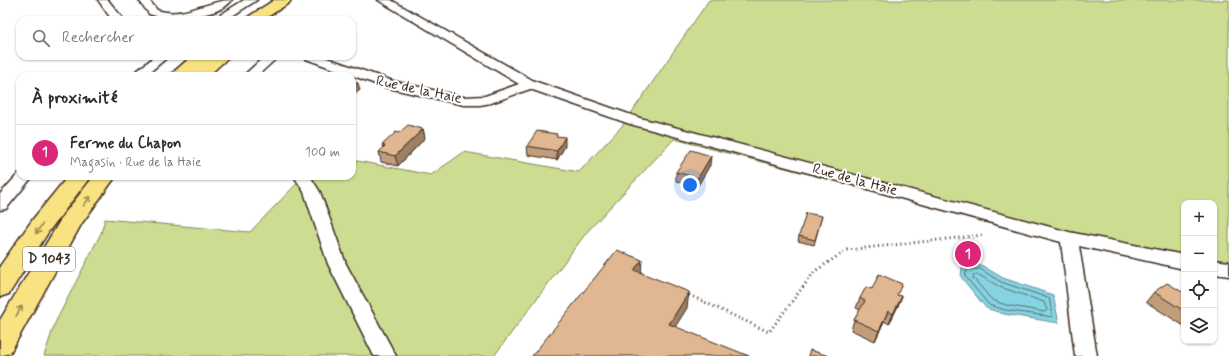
<!DOCTYPE html>
<html lang="fr">
<meta charset="utf-8">
<style>
body{margin:0;font-family:Mynerve,sans-serif;background:#f7f7f7;color:#2b2b33}
.controls{position:absolute;right:12px;bottom:12px;display:grid;overflow:hidden;border-radius:8px;box-shadow:0 1px 3px #0004}
.controls button{width:36px;height:36px;display:grid;place-items:center;padding:0;border:0;border-bottom:1px solid #e1e1e2;background:#fff;color:#2b2b33;font:20px sans-serif}
.you{position:absolute;left:690px;top:185px;width:14px;height:14px;margin:-10px;border:3px solid #fff;border-radius:50%;background:#1a73e8;box-shadow:0 0 0 6px #1a73e833}
.badge{display:grid;place-items:center;width:26px;height:26px;border-radius:50%;background:#db2777;color:#fff;font-size:13px;font-weight:700}
.pin{position:absolute;translate:-50% -50%;border:2px solid #fff;box-shadow:0 1px 4px #0006}
.list{margin:0;padding:0;list-style:none}
h2{display:flex;justify-content:space-between;align-items:center;height:52px;margin:0;padding:0 16px;font-size:17px}
h2 small{font-size:13px;font-weight:400;color:#7c7c81}
.list li{display:grid;grid-template-columns:26px 1fr auto;gap:12px;align-items:center;box-sizing:border-box;height:56px;padding:0 16px;border-top:1px solid #e1e1e2}
.list b{display:block;font-size:15px;white-space:nowrap}
.list p{margin:0;font-size:13px;white-space:nowrap;color:#7c7c81}
.list em{font-size:13px;font-style:normal;color:#7c7c81}
.icon{flex:none;width:22px;height:22px;fill:none;stroke:currentColor;stroke-width:2;stroke-linecap:round;stroke-linejoin:round}
.map{position:relative;flex:none;width:1229px;height:356px;overflow:hidden}
.search{position:absolute;background:#fff;box-shadow:0 1px 3px #0004;left:16px;top:16px;width:340px;height:44px;display:flex;align-items:center;gap:10px;box-sizing:border-box;padding:0 14px;border-radius:12px;color:#7c7c81;font-size:15px}
.panel{position:absolute;background:#fff;box-shadow:0 1px 3px #0004;left:16px;top:72px;width:340px;height:108px;border-radius:12px}
.map>svg:first-child{display:block}
.green{fill:#ccdd91;stroke:#848458}
.water{fill:#85d3e3;stroke:#678f94}
.lines{fill:none;stroke-linecap:round;stroke-linejoin:round}
.shore{stroke:#596e6d;stroke-width:1}
.minor-casing{stroke:#3b2a1e;stroke-width:3}
.highway-casing{stroke:#3b2a1e;stroke-width:3}
.path{stroke:#3b2a1e;stroke-width:3;stroke-dasharray:1 3.5;stroke-linecap:butt}
.minor{fill:#fff;fill-rule:evenodd}
.highway{fill:#f8e281;fill-rule:evenodd}
.wall{fill:#c19d7c;stroke:#3b2a1e}
.shaded-wall{fill:#9d8065;stroke:#3b2a1e}
.building{fill:#e0b790;stroke:#3b2a1e}
.oneway{stroke:#9a8650}
.labels{text-anchor:middle;dominant-baseline:central;stroke-width:4;stroke-linejoin:round;paint-order:stroke}
.shield{fill:#fff;stroke:#766a62;stroke-width:1}
.shield-label{font-size:14px;font-weight:bold;fill:#3b2a1e}
.street-label{font-size:15px;fill:#3b2a1e;stroke:#fff}
</style>
<div class="map">
<svg width="1229" height="356" viewBox="0 0 1229 356">
<rect width="100%" height="100%" fill="#fff"/>
<filter id="ink" filterUnits="userSpaceOnUse"><feTurbulence type="fractalNoise" baseFrequency=".025" numOctaves="2"/><feDisplacementMap in="SourceGraphic" scale="8" xChannelSelector="R" yChannelSelector="G"/><feConvolveMatrix kernelMatrix="1 2 1 2 8 2 1 2 1" color-interpolation-filters="sRGB"/></filter>
<g filter="url(#ink)">
<!-- green -->
<polygon class="green" points="709,0 1229,0 1229,269 1214,267 1214,203 1184,203 1184,263 1122,256 674,139 586,233 494,356 44,356 55,323 101,233 105,219 250,232 304,176 352,176 352,160 431,175 464,152 579,172 623,125"/>
<!-- water -->
<polygon class="water" points="981,265 1003,278 1053,295 1059,323 1004,314 986,308 961,277 962,267"/>
<g class="lines">
<!-- shore -->
<g class="shore">
<polygon points="980,269 1001,282 1049,298 1053,317 1005,310 989,305 965,276 967,270"/>
<polygon points="974,275 979,275 1000,287 1044,302 1047,310 1045,312 1006,305 992,300 973,278"/>
</g>
<defs>
<g id="minor">
<polygon points="98,0 108,0 124,20 112,20"/>
<path d="M139,0H149L157,10C183,19 208,0 232,0C219,18 168,21 149,14Z"/>
<polygon points="244,0 257,0 226,20 212,20"/>
<polygon points="378,0 391,0 534,81 640,118 1069,232 1184,255 1184,269 1079,246 1097,356 1075,356 1061,242 630,124 530,89 491,103 480,105 464,105 384,87 306,59 304,56 321,56 393,81 464,97 485,96 519,84"/>
<polygon points="155,56 169,56 145,76 131,76"/>
<polygon points="265,56 279,56 257,76 243,76"/>
<polygon points="20,172 20,176 33,176 6,209 0,210 0,194"/>
<polygon points="294,176 310,176 320,192 346,264 396,356 374,356 328,264 304,192"/>
<polygon points="1214,260 1229,262 1229,276 1214,274"/>
</g>
<g id="highway">
<polygon points="274,0 291,0 289,3 263,20 245,20 248,17"/>
<polygon points="192,56 230,56 208,76 169,76"/>
<polygon points="68,176 91,176 49,231 9,294 0,297 0,266 33,219"/>
<polygon points="94,176 116,176 82,223 10,353 0,356 0,320 64,214"/>
</g>
</defs>
<!-- minor casing -->
<use href="#minor" class="minor-casing"/>
<!-- highway casing -->
<use href="#highway" class="highway-casing"/>
<!-- path -->
<polyline class="path" points="685,293 769,332 815,271 847,250 984,235"/>
<!-- minor -->
<use href="#minor" class="minor"/>
<!-- highway -->
<use href="#highway" class="highway"/>
</g>
<!-- wall -->
<g class="wall">
<polygon points="423,129 425,138 398,166 381,162 379,152 383,148 382,145 399,133"/>
<polygon points="557,136 565,146 557,160 528,155 527,146"/>
<polygon points="710,165 697,187 676,181 676,172"/>
<polygon points="822,216 814,245 798,241 799,236"/>
<polygon points="872,289 898,295 898,306 889,324 884,321 875,341 851,330 854,320 860,310 856,308 860,298"/>
<polygon points="1154,292 1184,293 1184,326 1146,302"/>
</g>
<!-- shaded-wall -->
<g class="shaded-wall">
<polygon points="358,83 360,90 352,98 352,88"/>
<polygon points="423,129 425,138 398,166 395,156"/>
<polygon points="565,137 565,146 557,160 557,151"/>
<polygon points="711,156 710,165 697,187 698,178"/>
<polygon points="642,260 641,276 634,270"/>
<polygon points="689,292 687,308 667,340 669,324"/>
<polygon points="902,296 898,306 889,324 893,314"/>
<polygon points="888,311 884,321 875,341 879,331"/>
</g>
<!-- building -->
<g class="building">
<polygon points="352,81 358,83 352,88"/>
<polygon points="408,125 423,129 395,156 379,152 385,146 382,145 396,132 399,133"/>
<polygon points="537,131 557,134 556,136 565,137 557,151 527,146"/>
<polygon points="691,150 711,156 698,178 676,172"/>
<polygon points="806,213 822,216 815,240 799,236"/>
<polygon points="617,250 642,260 634,270 689,292 669,324 749,356 532,356"/>
<polygon points="879,274 902,284 897,295 902,296 893,314 888,311 879,331 854,320 865,301 860,298 866,287 872,289"/>
<polygon points="1167,283 1184,293 1184,311 1154,292"/>
<polygon points="810,350 829,356 808,356"/>
</g>
<!-- one-way arrows -->
<defs><path id="oneway-shaft" d="M-6 0H5M1.5-3L5.5 0L1.5 3" fill="none" stroke-width="1.6" stroke-linecap="round" stroke-linejoin="round"/></defs>
<g class="oneway">
<use href="#oneway-shaft" transform="translate(87 201) rotate(-54)"/>
<use href="#oneway-shaft" transform="translate(39 229) rotate(124)"/>
<use href="#oneway-shaft" transform="translate(19 311) rotate(-61)"/>
</g>
</g>
<g class="labels">
<!-- shield labels -->
<rect class="shield" x="23" y="247" width="52" height="24" rx="3"/>
<g class="shield-label">
<text x="49" y="259">D 1043</text>
</g>
<!-- street labels -->
<g class="street-label">
<text transform="translate(419 90) rotate(12)">Rue de la Haie</text>
<text transform="translate(855 180) rotate(15)">Rue de la Haie</text>
</g>
</g>
</svg>
<div class="controls">
<button>+</button>
<button>−</button>
<button><svg class="icon" aria-label="locate" viewBox="0 0 24 24"><circle cx="12" cy="12" r="6"/><path d="M12 2v4M12 18v4M2 12h4M18 12h4"/></svg></button>
<button><svg class="icon" aria-label="layers" viewBox="0 0 24 24"><path d="M12 4l9 5-9 5-9-5zM3 14l9 5 9-5"/></svg></button>
</div>
<div class="you"></div>
<div class="pin badge" style="left:968px;top:254px">1</div>
<div class="search"><svg class="icon" aria-label="search" viewBox="0 0 24 24"><circle cx="10" cy="10" r="6"/><path d="M15 15l6 6"/></svg>Rechercher</div>
<section class="panel">
<h2>À proximité<small></small></h2>
<ul class="list">
<li><span class="badge">1</span><div><b>Ferme du Chapon</b><p>Magasin · Rue de la Haie</p></div><em>100 m</em></li>
</ul>
</section>
</div>
